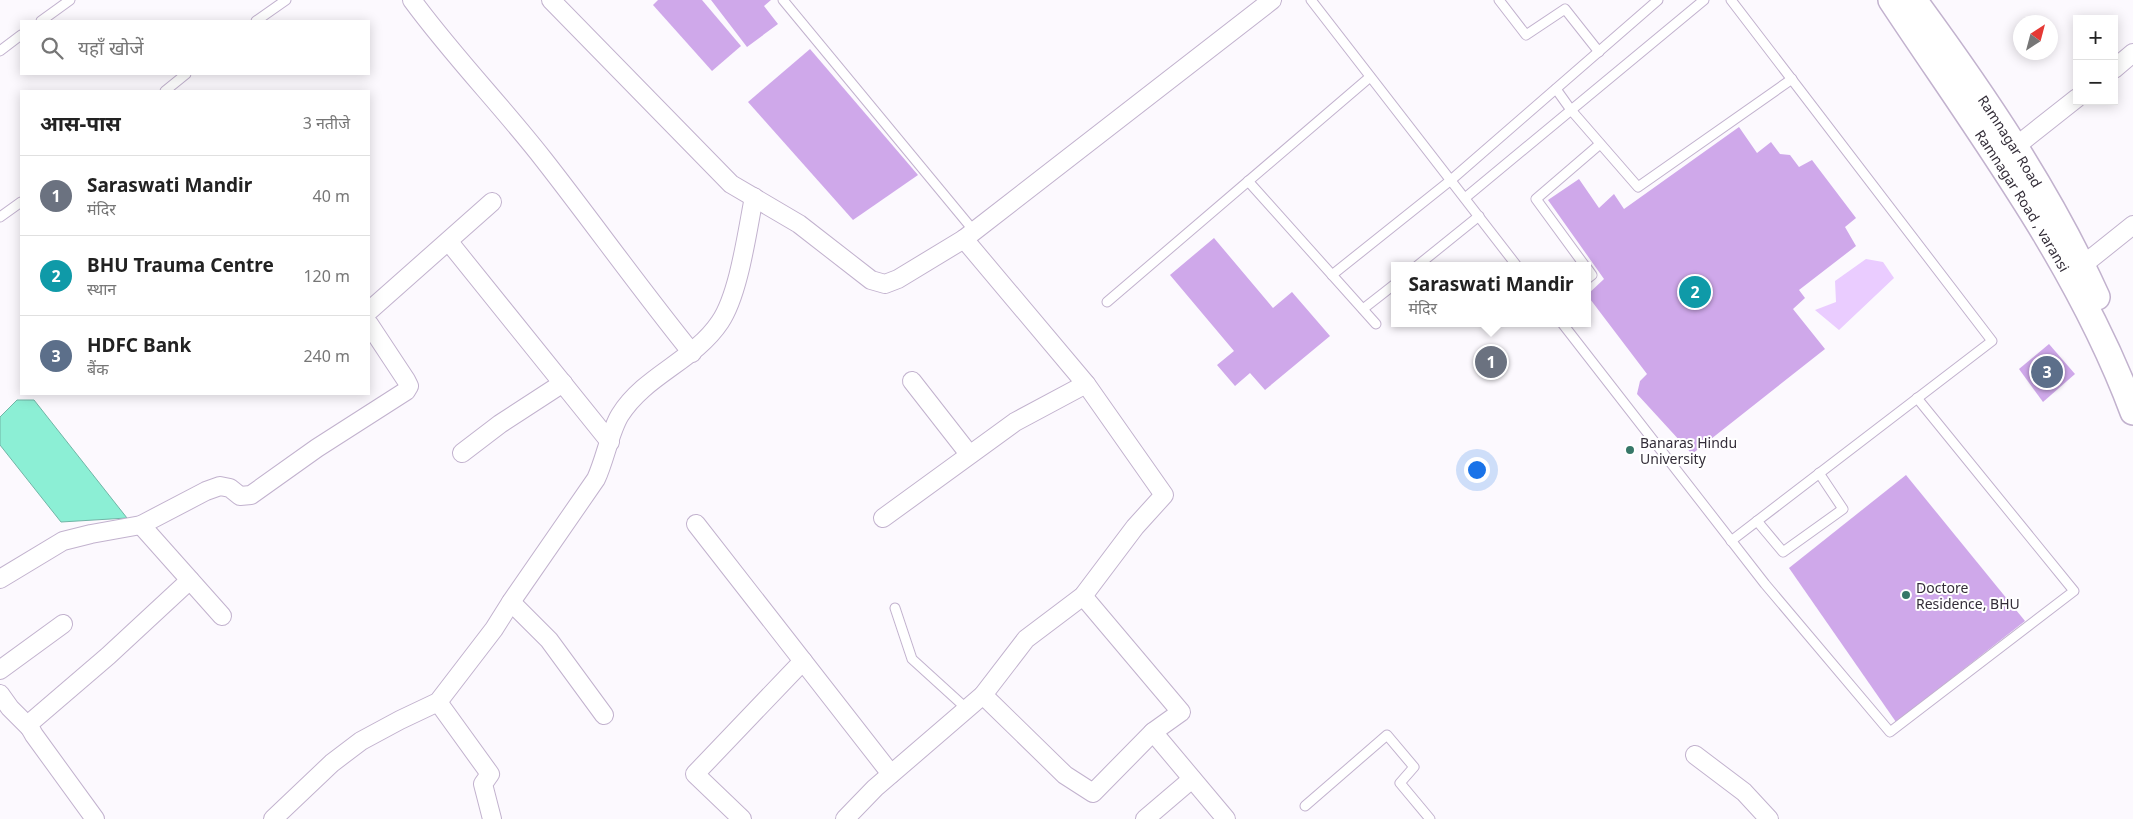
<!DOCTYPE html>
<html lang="hi">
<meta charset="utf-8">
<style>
body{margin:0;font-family:"Noto Sans","Noto Sans Devanagari",sans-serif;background:#f2f2f2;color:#222}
.controls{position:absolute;right:15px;top:15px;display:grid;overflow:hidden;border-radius:0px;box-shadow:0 2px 12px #0003}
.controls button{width:45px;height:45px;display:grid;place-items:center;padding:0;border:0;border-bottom:1px solid #e0e0e0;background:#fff;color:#222;font:25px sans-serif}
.compass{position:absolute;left:2013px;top:15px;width:45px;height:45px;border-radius:50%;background:#fff;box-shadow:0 2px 12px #0003;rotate:36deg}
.you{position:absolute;left:1476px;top:469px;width:18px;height:18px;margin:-12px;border:4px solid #fff;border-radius:50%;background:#1a73e8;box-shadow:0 0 0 8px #1a73e833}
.badge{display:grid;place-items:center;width:32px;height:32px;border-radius:50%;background:#0b8043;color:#fff;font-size:16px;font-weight:700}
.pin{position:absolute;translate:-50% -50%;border:2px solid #fff;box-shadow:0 1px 5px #0006}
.popup{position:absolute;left:1391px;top:262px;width:200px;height:65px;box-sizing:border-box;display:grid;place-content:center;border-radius:0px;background:#fff;filter:drop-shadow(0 1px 4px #0005);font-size:16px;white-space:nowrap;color:#767676}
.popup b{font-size:19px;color:#222}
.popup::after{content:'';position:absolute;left:50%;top:100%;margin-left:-10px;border:10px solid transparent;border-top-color:#fff}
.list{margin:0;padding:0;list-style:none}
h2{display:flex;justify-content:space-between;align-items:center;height:65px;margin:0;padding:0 20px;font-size:21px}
h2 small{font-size:16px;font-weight:400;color:#767676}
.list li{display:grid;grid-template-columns:32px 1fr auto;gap:15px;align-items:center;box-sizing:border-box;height:80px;padding:0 20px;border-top:1px solid #e0e0e0}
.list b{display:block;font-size:19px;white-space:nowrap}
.list p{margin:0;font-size:16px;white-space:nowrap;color:#767676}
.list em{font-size:16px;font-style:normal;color:#767676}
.icon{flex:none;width:28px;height:28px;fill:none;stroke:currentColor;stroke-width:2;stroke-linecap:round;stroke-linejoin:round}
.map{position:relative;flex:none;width:2133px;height:819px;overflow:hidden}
.search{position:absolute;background:#fff;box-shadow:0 2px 12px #0003;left:20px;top:20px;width:350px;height:55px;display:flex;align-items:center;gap:12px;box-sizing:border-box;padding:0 18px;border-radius:0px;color:#767676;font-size:19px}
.panel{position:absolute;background:#fff;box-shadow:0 2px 12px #0003;left:20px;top:90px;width:350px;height:305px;border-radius:0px}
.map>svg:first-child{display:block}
.green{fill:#eaccff}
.water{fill:#8cefd5;stroke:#71b5a6}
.building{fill:#cfa8ea}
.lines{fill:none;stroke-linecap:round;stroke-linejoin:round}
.lane-casing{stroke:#c2b2ce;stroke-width:11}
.street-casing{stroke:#c2b2ce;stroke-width:20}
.secondary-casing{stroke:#c2b2ce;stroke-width:28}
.lane{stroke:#fff;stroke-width:9}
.street{stroke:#fff;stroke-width:18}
.secondary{stroke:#fff;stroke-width:25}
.poi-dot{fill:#367768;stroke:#fff;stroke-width:2}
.labels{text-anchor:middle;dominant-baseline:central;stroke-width:4;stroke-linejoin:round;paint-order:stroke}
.street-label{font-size:14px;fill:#332d38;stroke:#fff}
.poi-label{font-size:14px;fill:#332d38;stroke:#fff;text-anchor:start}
</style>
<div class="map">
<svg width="2133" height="819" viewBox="0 0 2133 819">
<rect width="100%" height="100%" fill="#fcf9fe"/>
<!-- green -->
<polygon class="green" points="1866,259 1883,262 1894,278 1839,330 1815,310 1836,302 1835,281"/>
<!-- water -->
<polygon class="water" points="17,400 34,400 127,518 61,522 0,445 0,417"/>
<!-- building -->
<g class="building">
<polygon points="658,0 702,0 741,46 712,71 653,5"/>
<polygon points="711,0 771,0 764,6 778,24 747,47"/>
<polygon points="810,49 918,175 853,220 748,102"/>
<polygon points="1739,127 1757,153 1771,142 1780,154 1790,155 1799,167 1812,160 1856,218 1845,227 1856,246 1799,290 1805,298 1793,309 1825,349 1692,454 1637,394 1640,381 1647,374 1587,295 1604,279 1548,200 1579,179 1599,208 1614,194 1624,209"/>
<polygon points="1214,238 1273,308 1292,292 1330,336 1265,390 1250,373 1235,386 1217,365 1234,351 1170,275"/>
<polygon points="2049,344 2075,374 2043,402 2019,369"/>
<polygon points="1906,475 2025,621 1896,722 1789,568"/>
</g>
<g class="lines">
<defs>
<g id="lane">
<polyline points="783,0 974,231"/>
<polyline points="1311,0 1517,266"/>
<polyline points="1499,0 1526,35 1565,9 1599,52"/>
<polyline points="41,21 70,0"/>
<polyline points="256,21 286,0"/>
<polyline points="0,51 21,35"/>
<polyline points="1556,89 1571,110 1638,187 1792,79"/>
<polyline points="165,91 186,74"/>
<polyline points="1248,181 1376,324"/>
<polyline points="1465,198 1704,0"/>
<polyline points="0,217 21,202"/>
<polyline points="1417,266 1479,216"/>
<polyline points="1585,266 1536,199 1600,144"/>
<polyline points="1587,268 1592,275 1587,279"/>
<polyline points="1332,275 1451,180 1658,0"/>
<polyline points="1107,302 1370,77"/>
<polyline points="1363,309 1395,284"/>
<polyline points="1562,323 1765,584 1890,732 2074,591 1917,398"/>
<polyline points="1757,521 1783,552 1843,509 1819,473"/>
<polyline points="1731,541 1992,341 1731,0"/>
<polyline points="895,608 912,659 967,709"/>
<polyline points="1305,806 1387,735 1414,767 1400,783 1430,819"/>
</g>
<g id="street">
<path d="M412,0C453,56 502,106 544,160C594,224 641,290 692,353"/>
<polyline points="551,0 731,184 799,224 871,280 885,284 898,279 964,239 1272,0"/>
<polyline points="2114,69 2133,53"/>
<polyline points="2015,147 2077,98"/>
<polyline points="449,242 610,442"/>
<polyline points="2083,265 2133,225"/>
<polyline points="369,311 492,202"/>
<polyline points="912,381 969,454"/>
<polyline points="462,453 500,424 563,383"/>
<polyline points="883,518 1015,422 1086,384"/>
<polyline points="696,524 891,774"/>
<polyline points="141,525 222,616"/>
<polyline points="0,579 63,541 91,534 141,525 206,491 220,486 230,488 240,496 251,495 317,448 406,391 409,386 406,380 369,324"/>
<polyline points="1083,596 1181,712 1153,732 1226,819"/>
<polyline points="511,602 549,640 604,715"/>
<polyline points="0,670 63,624"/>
<polyline points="0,694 10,708 30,728"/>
<polyline points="983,695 1065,775 1093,793 1153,732"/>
<polyline points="438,702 490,774 483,784 492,819"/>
<polyline points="1695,755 1744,792 1769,819"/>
<polyline points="95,819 34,735 30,728 31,722 108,656 190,580"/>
<path d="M273,819L332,763L361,741L400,720L438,702L494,629L511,602L596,479C605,460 610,431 620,415C645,375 694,361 720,322C739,294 747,232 754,197"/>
<polyline points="742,819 695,774 803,661"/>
<polyline points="845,819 875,788 983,695 1026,639 1083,596 1135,527 1164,495 1086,384 964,239"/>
<polyline points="1145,819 1192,779"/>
</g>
<g id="secondary">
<path id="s1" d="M1891,0C1979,133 2077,262 2133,412"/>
<path id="s2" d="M1914,0C1983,94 2049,191 2097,297"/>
</g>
</defs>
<!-- lane casing -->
<use href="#lane" class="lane-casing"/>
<!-- street casing -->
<use href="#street" class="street-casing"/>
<!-- secondary casing -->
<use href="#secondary" class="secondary-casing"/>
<!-- lane -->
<use href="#lane" class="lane"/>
<!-- street -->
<use href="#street" class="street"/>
<!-- secondary -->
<use href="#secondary" class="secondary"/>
</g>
<!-- markers -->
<g class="poi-dot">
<circle cx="1630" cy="450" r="5"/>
<circle cx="1906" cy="595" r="5"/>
</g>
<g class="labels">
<!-- street labels -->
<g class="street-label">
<text stroke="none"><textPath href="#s2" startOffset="171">Ramnagar Road</textPath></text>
<text stroke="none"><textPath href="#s1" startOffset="240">Ramnagar Road , varansi</textPath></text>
</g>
<!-- poi labels -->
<g class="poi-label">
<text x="1640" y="442">Banaras Hindu<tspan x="1640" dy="16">University</tspan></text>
<text x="1916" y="587">Doctore<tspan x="1916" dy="16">Residence, BHU</tspan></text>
</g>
</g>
</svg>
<div class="controls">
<button>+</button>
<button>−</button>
</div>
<svg class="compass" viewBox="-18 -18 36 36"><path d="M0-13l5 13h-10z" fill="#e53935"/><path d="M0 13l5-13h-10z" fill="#767676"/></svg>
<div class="you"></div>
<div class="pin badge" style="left:1491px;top:362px;background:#6b7280">1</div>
<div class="popup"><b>Saraswati Mandir</b>मंदिर</div>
<div class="pin badge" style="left:1695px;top:292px;background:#0f9aa8">2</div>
<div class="pin badge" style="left:2047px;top:372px;background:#5c6f8a">3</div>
<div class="search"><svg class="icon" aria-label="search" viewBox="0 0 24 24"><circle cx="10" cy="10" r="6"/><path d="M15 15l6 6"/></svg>यहाँ खोजें</div>
<section class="panel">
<h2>आस-पास<small>3 नतीजे</small></h2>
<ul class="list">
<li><span class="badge" style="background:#6b7280">1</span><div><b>Saraswati Mandir</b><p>मंदिर</p></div><em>40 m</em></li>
<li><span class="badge" style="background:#0f9aa8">2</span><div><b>BHU Trauma Centre</b><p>स्थान</p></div><em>120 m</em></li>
<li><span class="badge" style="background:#5c6f8a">3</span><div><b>HDFC Bank</b><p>बैंक</p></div><em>240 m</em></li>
</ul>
</section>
</div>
